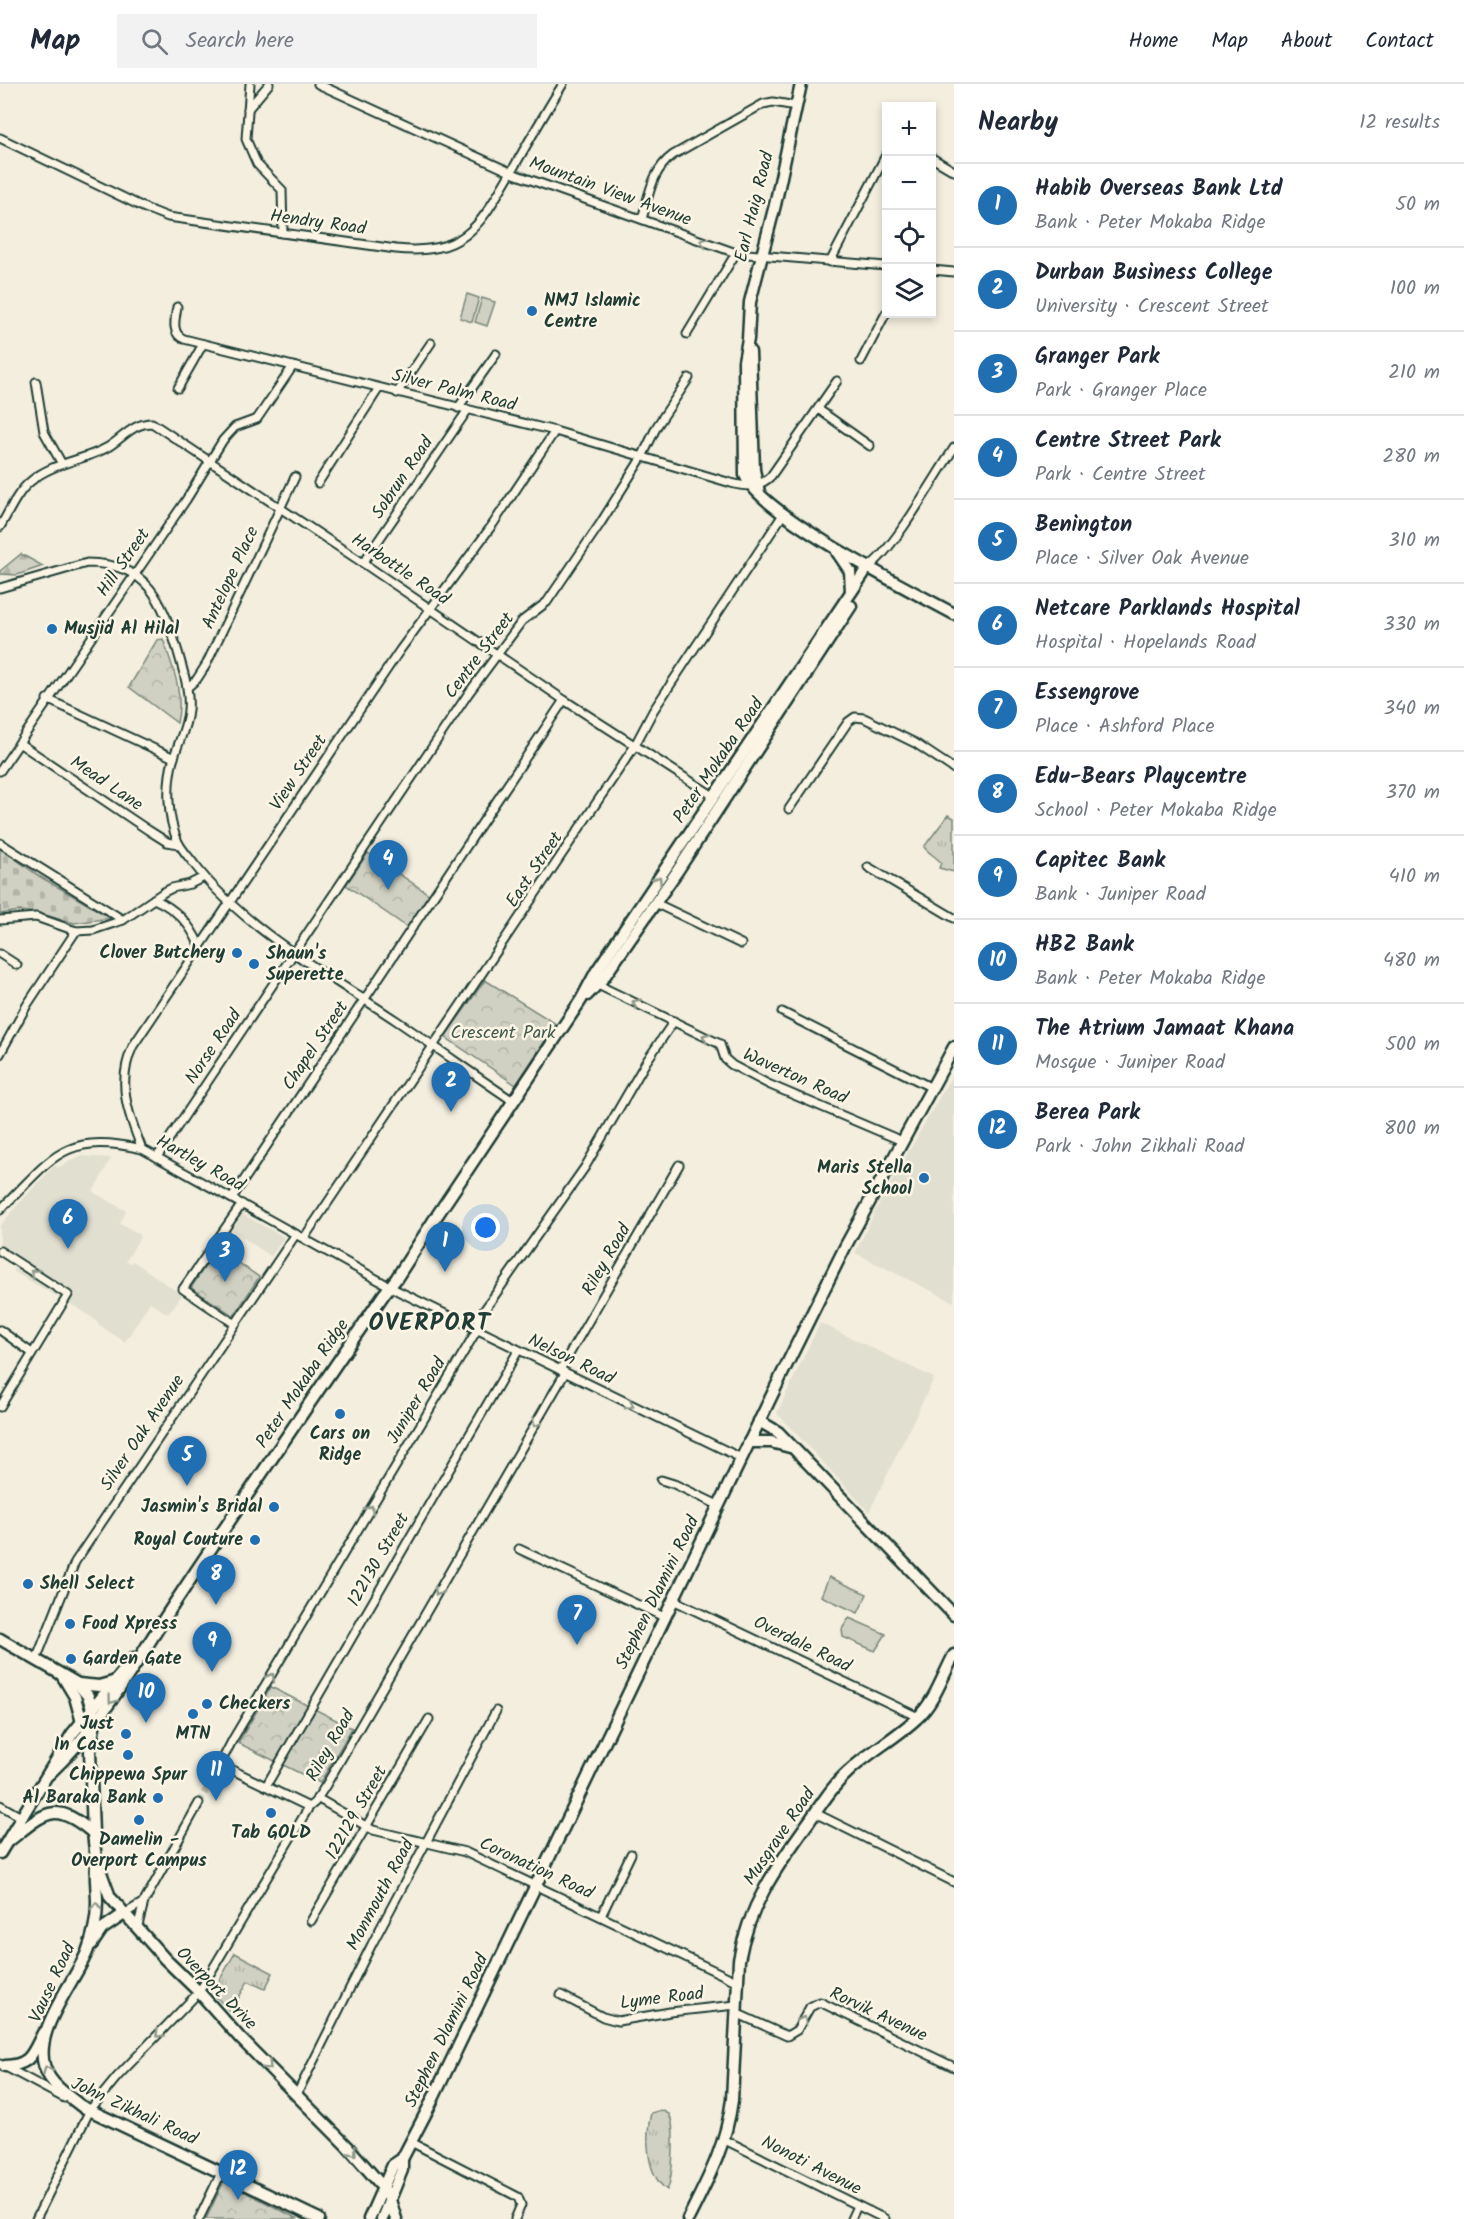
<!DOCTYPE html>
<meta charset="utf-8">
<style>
body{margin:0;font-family:Kalam,sans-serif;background:#f2f2f3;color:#1f2937}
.controls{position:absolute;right:18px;top:18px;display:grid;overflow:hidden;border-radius:0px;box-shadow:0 3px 9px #0003}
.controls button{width:54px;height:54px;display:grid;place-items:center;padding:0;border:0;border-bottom:2px solid #e0e1e3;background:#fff;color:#1f2937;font:30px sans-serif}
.you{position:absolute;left:486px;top:1144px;width:21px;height:21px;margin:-15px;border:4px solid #fff;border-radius:50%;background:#1a73e8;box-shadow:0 0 0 9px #1a73e833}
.badge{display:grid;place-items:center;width:39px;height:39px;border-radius:50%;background:#1f6fb2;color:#fff;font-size:20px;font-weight:700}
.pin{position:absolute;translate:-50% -50px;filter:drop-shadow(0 2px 3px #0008)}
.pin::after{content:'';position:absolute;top:32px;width:21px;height:18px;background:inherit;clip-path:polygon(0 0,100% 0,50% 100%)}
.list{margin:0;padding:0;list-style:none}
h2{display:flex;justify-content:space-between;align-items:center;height:78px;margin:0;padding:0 24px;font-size:26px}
h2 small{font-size:20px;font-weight:400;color:#747a83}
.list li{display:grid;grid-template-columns:39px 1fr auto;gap:18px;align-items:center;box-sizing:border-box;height:84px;padding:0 24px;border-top:2px solid #e0e1e3}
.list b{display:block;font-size:22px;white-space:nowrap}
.list p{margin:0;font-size:20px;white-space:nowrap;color:#747a83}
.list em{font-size:20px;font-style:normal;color:#747a83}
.icon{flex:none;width:33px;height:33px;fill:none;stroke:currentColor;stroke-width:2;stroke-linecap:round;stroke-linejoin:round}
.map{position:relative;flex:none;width:954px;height:2135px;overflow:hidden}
header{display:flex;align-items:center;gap:36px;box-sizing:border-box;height:84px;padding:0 30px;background:#fff;border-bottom:2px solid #e0e1e3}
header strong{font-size:28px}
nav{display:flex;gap:33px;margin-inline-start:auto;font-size:21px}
.search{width:420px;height:54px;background:#f2f2f3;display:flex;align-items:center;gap:15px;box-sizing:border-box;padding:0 21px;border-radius:0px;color:#747a83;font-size:22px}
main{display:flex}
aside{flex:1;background:#fff}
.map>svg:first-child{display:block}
.built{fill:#e1dfd0}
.grass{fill:url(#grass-tufts);stroke:#78877b;stroke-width:1.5}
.forest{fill:url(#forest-firs);stroke:#78877b;stroke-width:1.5}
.cemetery{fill:url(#cemetery-stones);stroke:#78877b;stroke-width:1.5}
.park{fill:url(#park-crowns);stroke:#78877b;stroke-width:1.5}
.garden{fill:#d0d1c2;stroke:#78877b;stroke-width:1.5}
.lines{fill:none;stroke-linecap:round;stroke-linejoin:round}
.street-tunnel{stroke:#c9cbbc;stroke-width:7;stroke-dasharray:7 3.5;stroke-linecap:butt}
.street-casing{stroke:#1f3d34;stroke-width:11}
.secondary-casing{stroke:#1f3d34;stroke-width:15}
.street{stroke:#fcf5e5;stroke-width:7}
.secondary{stroke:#fcf5e5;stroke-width:10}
.oneway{stroke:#8e998c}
.poi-dot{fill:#1f6fb2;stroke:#fcf5e5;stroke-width:2}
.labels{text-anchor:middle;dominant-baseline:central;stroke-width:5;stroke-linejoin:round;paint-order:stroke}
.street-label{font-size:18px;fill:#1f3d34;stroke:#fcf5e5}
.poi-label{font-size:18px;font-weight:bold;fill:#1f3d34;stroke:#fcf5e5;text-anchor:start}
.park-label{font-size:18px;fill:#425b50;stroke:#fcf5e5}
.district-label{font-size:24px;font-weight:bold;letter-spacing:1.5px;fill:#1f3d34;stroke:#fcf5e5}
</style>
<header>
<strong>Map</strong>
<div class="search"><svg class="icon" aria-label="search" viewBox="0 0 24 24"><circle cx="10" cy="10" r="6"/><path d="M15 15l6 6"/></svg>Search here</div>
<nav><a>Home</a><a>Map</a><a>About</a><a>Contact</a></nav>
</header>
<main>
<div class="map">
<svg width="954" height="2135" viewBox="0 0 954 2135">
<defs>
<pattern id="grass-tufts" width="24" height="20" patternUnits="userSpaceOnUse" patternTransform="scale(1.5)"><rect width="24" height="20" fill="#d0d1c2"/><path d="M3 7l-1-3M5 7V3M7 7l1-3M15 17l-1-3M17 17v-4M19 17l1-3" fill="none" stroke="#b2b4a7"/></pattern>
<pattern id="forest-firs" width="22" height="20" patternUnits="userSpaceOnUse" patternTransform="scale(1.5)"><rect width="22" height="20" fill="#d0d1c2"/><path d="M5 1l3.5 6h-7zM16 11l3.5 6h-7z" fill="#b2b4a7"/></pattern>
<pattern id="cemetery-stones" width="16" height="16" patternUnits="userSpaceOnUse" patternTransform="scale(1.5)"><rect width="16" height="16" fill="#d0d1c2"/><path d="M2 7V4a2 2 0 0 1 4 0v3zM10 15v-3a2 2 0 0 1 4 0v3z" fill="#b2b4a7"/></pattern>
<pattern id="park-crowns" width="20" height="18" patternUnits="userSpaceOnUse" patternTransform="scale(1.5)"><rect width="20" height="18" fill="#d0d1c2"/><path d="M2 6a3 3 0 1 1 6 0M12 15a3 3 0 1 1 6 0" fill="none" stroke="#b2b4a7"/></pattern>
</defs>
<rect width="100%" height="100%" fill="#f3eede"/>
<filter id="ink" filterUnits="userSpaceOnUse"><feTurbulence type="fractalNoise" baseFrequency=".0167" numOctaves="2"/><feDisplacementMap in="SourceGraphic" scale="12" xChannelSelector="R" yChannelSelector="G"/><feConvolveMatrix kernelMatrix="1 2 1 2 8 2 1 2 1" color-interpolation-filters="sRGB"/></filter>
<g filter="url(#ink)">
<!-- built -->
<g class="built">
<polygon points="951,993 954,995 954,1218 855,1169 879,1120"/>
<polygon points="80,1072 111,1074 93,1108 126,1127 120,1140 138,1149 140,1153 126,1177 131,1179 133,1177 182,1211 168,1230 150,1218 125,1258 98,1240 98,1238 81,1226 14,1188 15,1175 0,1162 0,1142 14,1125 54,1082 59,1083"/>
<polygon points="242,1130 284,1153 271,1172 232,1146"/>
<polygon points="820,1239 934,1294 869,1428 777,1329"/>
</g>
<!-- grass -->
<g class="grass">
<path d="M948,731L954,734V788L939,784L941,779C936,772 929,770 924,763Z"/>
<polygon points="235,1869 273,1889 265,1905 248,1897 231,1928 215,1912 214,1906"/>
<path d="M661,2026L669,2030C676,2041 673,2095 667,2106C646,2091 645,2053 651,2029Z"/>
</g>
<!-- forest -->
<polygon class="forest" points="21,470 43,482 17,491 0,490 0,487"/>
<!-- cemetery -->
<polygon class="cemetery" points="0,764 39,792 111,834 74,839 38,829 20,827 0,830"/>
<!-- park -->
<g class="park">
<path d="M163,555C173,585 184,607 177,639L129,603L157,556Z"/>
<polygon points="368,769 430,811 407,843 346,801"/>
<polygon points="485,896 556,940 516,1001 445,953"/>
<polygon points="217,1164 259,1193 234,1232 191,1204"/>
<polygon points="271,1603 352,1644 320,1699 238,1659"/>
<polygon points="224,2097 298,2135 206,2135"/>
</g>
<!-- garden -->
<g class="garden">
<polygon points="467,210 479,214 472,238 460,234"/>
<polygon points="482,214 495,218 487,242 475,238"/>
<polygon points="829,1493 867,1510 858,1529 821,1512"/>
<polygon points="849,1534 886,1550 875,1567 843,1553 842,1545"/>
</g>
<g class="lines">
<!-- street-tunnel -->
<polyline class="street-tunnel" points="199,1719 215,1690"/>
<defs>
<g id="street">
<polyline points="250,0 246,55 257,80 282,106 283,149"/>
<polyline points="318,0 517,91 736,169 886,182"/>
<polyline points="248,25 269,0"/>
<path d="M0,54L145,124L168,133L396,165C469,172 481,138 514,83C530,55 546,27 563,0"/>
<polyline points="932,74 954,87"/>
<path d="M642,135C649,111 652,86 673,71L763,20L773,18L796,22"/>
<polyline points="830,178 886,71"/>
<polyline points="932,186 954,188"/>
<path d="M177,223C175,235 171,250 184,255L555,347L731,399C746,403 759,404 771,392L837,297"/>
<polyline points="687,250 736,169"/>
<polyline points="861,277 886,229"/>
<polyline points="36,298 44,348 62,380"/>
<polyline points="178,304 203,260"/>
<polyline points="397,309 431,259"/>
<polyline points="458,324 496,270"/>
<polyline points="818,325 870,362"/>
<polyline points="318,399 379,304"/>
<path d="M0,443C9,428 17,408 31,397C53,378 84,377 108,363C123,354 133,339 152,339L363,479L564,616L715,713"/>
<polyline points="363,479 467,327"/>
<path d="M868,483C891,470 937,390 954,364"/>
<path d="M0,504L87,479C149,479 162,517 178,568C183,587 190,606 188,626C187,642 179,657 174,673C166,699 167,733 178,758C182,766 189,773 194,780C243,844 330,892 397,937C436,963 474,991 513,1017"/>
<polyline points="188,603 197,595 206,581 295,393"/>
<polyline points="47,615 174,674"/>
<polyline points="19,659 148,746 167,758 179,760"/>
<polyline points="0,687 186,416 223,356 235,343 257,335 293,282"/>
<polyline points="789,725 848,638 855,633 864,634 915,659 954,685"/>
<polyline points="0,759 123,836"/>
<polyline points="868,783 954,834"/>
<path d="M154,815C176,825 190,839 199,861"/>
<polyline points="655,819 741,860"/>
<polyline points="0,836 36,833 76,847 93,846 123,836 164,808 172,804 190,800 204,793"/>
<polyline points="0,870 17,881"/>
<polyline points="594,899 720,960 725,975 732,981 768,1000 902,1057"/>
<polyline points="782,928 932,1004"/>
<polyline points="0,970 27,921 76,847"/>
<path d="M142,1065C128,1030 116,998 133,962L400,566L493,440L555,347"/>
<polyline points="157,1073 468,610 522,537 547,518 600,440 642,373 657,342 689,294"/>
<polyline points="232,1114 564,616"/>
<path d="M0,1126C52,1075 62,1047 142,1065L398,1207L741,1374"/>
<polyline points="304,1154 634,663 653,627 784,429"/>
<polyline points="0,1167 68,1211 0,1323"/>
<polyline points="235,1240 183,1205 242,1120"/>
<polyline points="0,1246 32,1269"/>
<polyline points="560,1286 679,1081"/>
<polyline points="661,1396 674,1400 718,1421"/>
<polyline points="519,1465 664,1533"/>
<polyline points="673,1516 918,1633"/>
<polyline points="36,1576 75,1478 296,1150"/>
<polyline points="220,1680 309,1723"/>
<polyline points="215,1690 233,1655 477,1246 478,1235 585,1083 646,978 674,937"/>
<polyline points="266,1702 518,1267"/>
<polyline points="317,1714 373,1746 465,1768 738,1898"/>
<polyline points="0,1721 21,1733"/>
<polyline points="815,1729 954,1798"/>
<polyline points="124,1830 144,1818"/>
<polyline points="601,1832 631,1770"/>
<polyline points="311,1837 429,1635"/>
<polyline points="137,1845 144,1818 199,1719"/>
<polyline points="561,1911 603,1933 618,1937 670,1928 736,1921"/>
<polyline points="736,1929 787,1952 797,1946 810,1923 820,1918 954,1983"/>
<polyline points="0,1980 64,2014"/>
<polyline points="297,2010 372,1860 496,1627"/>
<polyline points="725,2056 885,2135"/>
<polyline points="411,2058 518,2113 521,2121 515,2135"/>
<polyline points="36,2135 90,2026 117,1993 199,1908 309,1723 315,1718 326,1701 565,1289"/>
<polyline points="199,2135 222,2087"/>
<polyline points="851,2135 857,2122"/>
</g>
<g id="secondary">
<path d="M801,0L775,121L750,218L748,255L744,277L745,391C761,431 912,507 954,530"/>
<polyline points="750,268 754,386 759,408"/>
<polyline points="837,468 850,487 851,508"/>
<polyline points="587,911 604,893 676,789 851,522"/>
<polyline points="759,1337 778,1348 954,1531"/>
<polyline points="749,1358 771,1358 790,1363"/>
<polyline points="0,1555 78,1600 88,1612 92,1625 94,1643 90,1667 93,1749 96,1775 110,1813 165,1875 199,1908 240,1954 347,2062 383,2103 390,2116 396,2135"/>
<polyline points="63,1593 75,1613 83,1642"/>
<polyline points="78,1600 99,1602 113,1598"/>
<path d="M49,1690C104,1639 138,1573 180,1511C247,1410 316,1310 384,1210L396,1195L434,1136L581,916L596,888L868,483"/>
<path d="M10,1756C46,1728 54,1716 93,1749"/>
<polyline points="0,1769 72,1650 134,1574"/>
<path d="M96,1781C95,1794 97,1806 97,1818C97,1834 93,1853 87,1868C73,1902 24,1956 50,1994C58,2006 70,2013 81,2022L319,2135"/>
<polyline points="92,1860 102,1845 124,1830"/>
<path d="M5,1982C31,1981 32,1970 43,1949"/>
<polyline points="369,2135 393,2081 402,2075 429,2023 785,1284 845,1163 954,963"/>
<polyline points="382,2135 402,2086 402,2075"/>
<path d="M688,2135C708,2095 726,2062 732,2016L739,1876C748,1823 777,1782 808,1739C821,1721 832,1702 848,1688C869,1668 896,1654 917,1634C934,1619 943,1591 954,1571"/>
</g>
</defs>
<!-- street casing -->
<use href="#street" class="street-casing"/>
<!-- secondary casing -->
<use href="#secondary" class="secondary-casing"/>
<!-- street -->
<use href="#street" class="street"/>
<!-- secondary -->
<use href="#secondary" class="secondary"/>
</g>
<!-- one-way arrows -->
<defs><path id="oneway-chevron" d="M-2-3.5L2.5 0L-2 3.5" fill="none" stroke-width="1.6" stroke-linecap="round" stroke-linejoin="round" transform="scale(1.5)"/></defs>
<g class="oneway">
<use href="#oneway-chevron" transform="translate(704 158) rotate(-160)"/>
<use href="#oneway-chevron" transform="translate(658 796) rotate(-56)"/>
<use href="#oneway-chevron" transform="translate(636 919) rotate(-154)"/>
<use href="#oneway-chevron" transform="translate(706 953) rotate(-154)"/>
<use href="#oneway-chevron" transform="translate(34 1189) rotate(-146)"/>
<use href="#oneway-chevron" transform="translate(630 1321) rotate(26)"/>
<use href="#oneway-chevron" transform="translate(536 1339) rotate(120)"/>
<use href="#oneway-chevron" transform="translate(370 1425) rotate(-59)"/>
<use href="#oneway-chevron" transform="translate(438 1508) rotate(120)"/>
<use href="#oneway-chevron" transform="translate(271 1593) rotate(-59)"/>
<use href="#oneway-chevron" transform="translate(112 1616) rotate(126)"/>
<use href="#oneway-chevron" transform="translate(96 1822) rotate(-89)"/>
<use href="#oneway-chevron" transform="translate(803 1936) rotate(-62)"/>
<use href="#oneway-chevron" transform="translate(159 1950) rotate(135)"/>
<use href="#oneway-chevron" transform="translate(268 1982) rotate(45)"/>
<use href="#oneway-chevron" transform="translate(47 1986) rotate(-113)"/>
<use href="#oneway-chevron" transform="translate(353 2068) rotate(49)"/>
</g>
</g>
<!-- markers -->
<g class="poi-dot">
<circle cx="532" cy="227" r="6"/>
<circle cx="52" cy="545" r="6"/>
<circle cx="237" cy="869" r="6"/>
<circle cx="254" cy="880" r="6"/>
<circle cx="924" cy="1094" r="6"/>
<circle cx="340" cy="1330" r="6"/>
<circle cx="274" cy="1423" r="6"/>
<circle cx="255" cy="1456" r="6"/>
<circle cx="28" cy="1500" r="6"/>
<circle cx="70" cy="1540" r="6"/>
<circle cx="71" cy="1575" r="6"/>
<circle cx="207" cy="1620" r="6"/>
<circle cx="193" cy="1630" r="6"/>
<circle cx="126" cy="1650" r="6"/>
<circle cx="128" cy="1671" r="6"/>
<circle cx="158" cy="1714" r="6"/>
<circle cx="271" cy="1729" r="6"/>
<circle cx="139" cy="1736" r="6"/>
</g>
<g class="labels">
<!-- street labels -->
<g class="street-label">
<text transform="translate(610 108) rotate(20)">Mountain View Avenue</text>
<text transform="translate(755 123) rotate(-76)">Earl Haig Road</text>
<text transform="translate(318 139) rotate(8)">Hendry Road</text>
<text transform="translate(454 307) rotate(14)">Silver Palm Road</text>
<text transform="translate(403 394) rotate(-56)">Sobrun Road</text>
<text transform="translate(124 479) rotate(-55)">Hill Street</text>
<text transform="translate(400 486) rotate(34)">Harbottle Road</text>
<text transform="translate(231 494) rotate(-65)">Antelope Place</text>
<text transform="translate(480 572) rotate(-53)">Centre Street</text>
<text transform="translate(719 677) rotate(-56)">Peter Mokaba Road</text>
<text transform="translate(299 689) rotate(-56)">View Street</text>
<text transform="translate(106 700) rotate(34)">Mead Lane</text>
<text transform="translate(535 786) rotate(-56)">East Street</text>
<text transform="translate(316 962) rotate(-56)">Chapel Street</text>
<text transform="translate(214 963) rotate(-56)">Norse Road</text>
<text transform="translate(795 993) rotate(24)">Waverton Road</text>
<text transform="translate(200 1080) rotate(29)">Hartley Road</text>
<text transform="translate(607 1176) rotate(-60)">Riley Road</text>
<text transform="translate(571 1276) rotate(26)">Nelson Road</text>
<text transform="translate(303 1300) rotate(-56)">Peter Mokaba Ridge</text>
<text transform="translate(417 1317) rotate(-59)">Juniper Road</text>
<text transform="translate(143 1349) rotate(-56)">Silver Oak Avenue</text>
<text transform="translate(379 1476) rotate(-60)">122130 Street</text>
<text transform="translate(658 1509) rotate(-64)">Stephen Dlamini Road</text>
<text transform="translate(802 1561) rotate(26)">Overdale Road</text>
<text transform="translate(331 1662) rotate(-60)">Riley Road</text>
<text transform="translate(357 1729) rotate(-60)">122129 Street</text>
<text transform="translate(780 1753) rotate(-56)">Musgrave Road</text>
<text transform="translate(536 1785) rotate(25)">Coronation Road</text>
<text transform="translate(381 1811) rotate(-62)">Monmouth Road</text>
<text transform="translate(53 1899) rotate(-65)">Vause Road</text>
<text transform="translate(216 1905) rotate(46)">Overport Drive</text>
<text transform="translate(662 1915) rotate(-7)">Lyme Road</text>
<text transform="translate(878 1931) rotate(25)">Rorvik Avenue</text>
<text transform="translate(447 1947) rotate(-64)">Stephen Dlamini Road</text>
<text transform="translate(134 2028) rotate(25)">John Zikhali Road</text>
<text transform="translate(811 2082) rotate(27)">Nonoti Avenue</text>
</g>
<!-- poi labels -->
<g class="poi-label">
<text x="544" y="217">NMJ Islamic<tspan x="544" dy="21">Centre</tspan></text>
<text x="64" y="545">Musjid Al Hilal</text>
<text x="225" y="869" text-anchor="end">Clover Butchery</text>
<text x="266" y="870">Shaun's<tspan x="266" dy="21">Superette</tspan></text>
<text x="912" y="1084" text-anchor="end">Maris Stella<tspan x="912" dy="21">School</tspan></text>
<text x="340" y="1350" text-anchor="middle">Cars on<tspan x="340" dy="21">Ridge</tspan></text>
<text x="262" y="1423" text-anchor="end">Jasmin's Bridal</text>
<text x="243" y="1456" text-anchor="end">Royal Couture</text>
<text x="40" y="1500">Shell Select</text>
<text x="82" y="1540">Food Xpress</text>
<text x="83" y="1575">Garden Gate</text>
<text x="219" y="1620">Checkers</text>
<text x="114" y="1640" text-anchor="end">Just<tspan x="114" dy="21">In Case</tspan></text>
<text x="193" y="1650" text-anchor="middle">MTN</text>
<text x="128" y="1691" text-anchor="middle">Chippewa Spur</text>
<text x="146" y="1714" text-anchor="end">Al Baraka Bank</text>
<text x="271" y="1749" text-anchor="middle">Tab GOLD</text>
<text x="139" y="1756" text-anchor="middle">Damelin -<tspan x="139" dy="21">Overport Campus</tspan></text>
</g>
<!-- park labels -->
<g class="park-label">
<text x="503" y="949">Crescent Park</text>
</g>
<!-- district labels -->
<g class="district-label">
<text x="430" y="1239">OVERPORT</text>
</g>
</g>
</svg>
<div class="controls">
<button>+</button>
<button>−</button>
<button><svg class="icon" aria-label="locate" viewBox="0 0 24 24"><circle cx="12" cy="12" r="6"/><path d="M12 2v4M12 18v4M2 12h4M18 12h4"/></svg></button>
<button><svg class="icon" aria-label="layers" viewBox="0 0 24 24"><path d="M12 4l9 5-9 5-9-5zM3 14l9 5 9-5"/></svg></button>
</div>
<div class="you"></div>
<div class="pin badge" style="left:445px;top:1188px">1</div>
<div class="pin badge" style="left:451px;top:1028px">2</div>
<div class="pin badge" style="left:225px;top:1198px">3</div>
<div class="pin badge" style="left:388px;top:806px">4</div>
<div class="pin badge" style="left:187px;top:1402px">5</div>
<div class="pin badge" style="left:68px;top:1165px">6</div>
<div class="pin badge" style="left:577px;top:1561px">7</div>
<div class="pin badge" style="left:216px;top:1521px">8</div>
<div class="pin badge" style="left:212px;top:1588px">9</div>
<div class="pin badge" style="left:146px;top:1639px">10</div>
<div class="pin badge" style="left:216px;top:1717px">11</div>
<div class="pin badge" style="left:238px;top:2116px">12</div>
</div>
<aside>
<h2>Nearby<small>12 results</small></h2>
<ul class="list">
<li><span class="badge">1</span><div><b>Habib Overseas Bank Ltd</b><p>Bank · Peter Mokaba Ridge</p></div><em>50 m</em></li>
<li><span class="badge">2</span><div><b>Durban Business College</b><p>University · Crescent Street</p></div><em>100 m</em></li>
<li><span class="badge">3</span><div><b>Granger Park</b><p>Park · Granger Place</p></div><em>210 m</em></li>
<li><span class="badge">4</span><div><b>Centre Street Park</b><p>Park · Centre Street</p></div><em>280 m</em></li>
<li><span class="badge">5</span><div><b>Benington</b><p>Place · Silver Oak Avenue</p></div><em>310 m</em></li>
<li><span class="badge">6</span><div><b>Netcare Parklands Hospital</b><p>Hospital · Hopelands Road</p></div><em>330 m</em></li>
<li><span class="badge">7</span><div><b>Essengrove</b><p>Place · Ashford Place</p></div><em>340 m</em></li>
<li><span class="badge">8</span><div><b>Edu-Bears Playcentre</b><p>School · Peter Mokaba Ridge</p></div><em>370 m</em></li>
<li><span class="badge">9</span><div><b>Capitec Bank</b><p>Bank · Juniper Road</p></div><em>410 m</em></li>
<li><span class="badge">10</span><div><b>HBZ Bank</b><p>Bank · Peter Mokaba Ridge</p></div><em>480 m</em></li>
<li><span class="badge">11</span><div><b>The Atrium Jamaat Khana</b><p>Mosque · Juniper Road</p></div><em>500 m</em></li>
<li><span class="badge">12</span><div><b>Berea Park</b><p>Park · John Zikhali Road</p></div><em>800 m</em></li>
</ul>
</aside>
</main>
